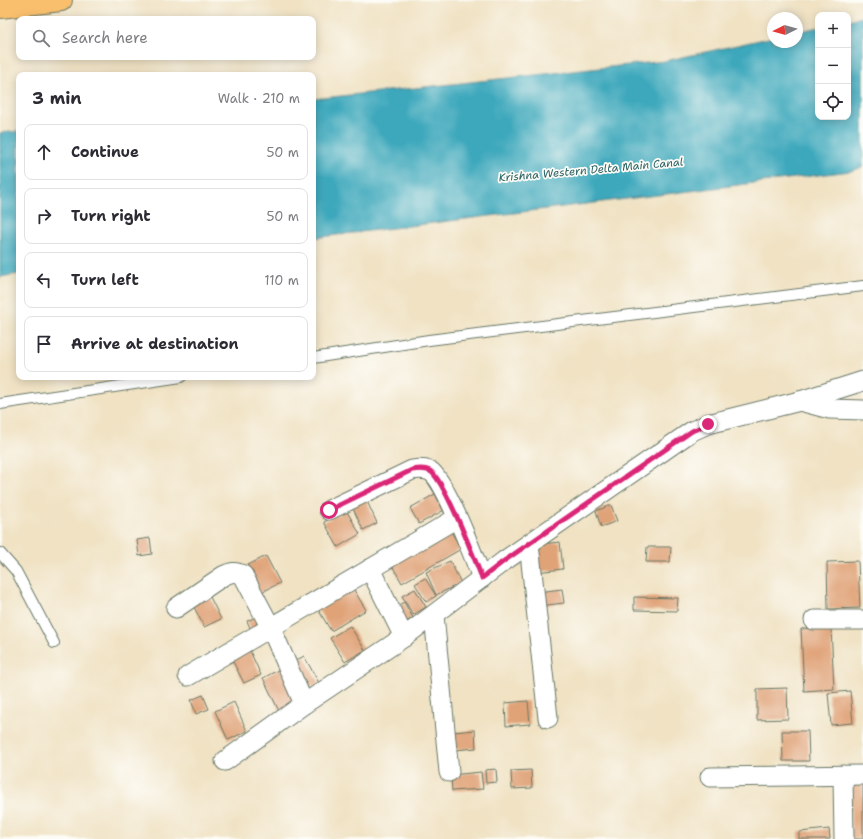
<!DOCTYPE html>
<meta charset="utf-8">
<style>
body{margin:0;font-family:"Shantell Sans",sans-serif;background:#f7f7f7;color:#2b2b33}
.controls{position:absolute;right:12px;top:12px;display:grid;overflow:hidden;border-radius:8px;box-shadow:0 2px 10px #0003}
.controls button{width:36px;height:36px;display:grid;place-items:center;padding:0;border:0;border-bottom:1px solid #e1e1e2;background:#fff;color:#2b2b33;font:20px sans-serif}
.compass{position:absolute;left:767px;top:12px;width:36px;height:36px;border-radius:50%;background:#fff;box-shadow:0 2px 10px #0003;rotate:265deg}
.stop{position:absolute;width:12px;height:12px;margin:-9px;border:3px solid #db2777;border-radius:50%;background:#fff}
.stop.end{background:#db2777;border-color:#fff;box-shadow:0 1px 4px #0008}
.list{margin:0;padding:0;list-style:none}
h2{display:flex;justify-content:space-between;align-items:center;height:52px;margin:0;padding:0 16px;font-size:17px}
h2 small{font-size:13px;font-weight:400;color:#7c7c81}
.list li{display:grid;grid-template-columns:26px 1fr auto;gap:12px;align-items:center;box-sizing:border-box;height:56px;margin:0 8px 8px;padding:0 8px;border:1px solid #e1e1e2;border-radius:8px}
.list b{display:block;font-size:15px;white-space:nowrap}
.list em{font-size:13px;font-style:normal;color:#7c7c81}
.icon{flex:none;width:22px;height:22px;fill:none;stroke:currentColor;stroke-width:2;stroke-linecap:round;stroke-linejoin:round}
.map{position:relative;flex:none;width:863px;height:839px;overflow:hidden}
.search{position:absolute;background:#fff;box-shadow:0 2px 10px #0003;left:16px;top:16px;width:300px;height:44px;display:flex;align-items:center;gap:10px;box-sizing:border-box;padding:0 14px;border-radius:8px;color:#7c7c81;font-size:15px}
.panel{position:absolute;background:#fff;box-shadow:0 2px 10px #0003;left:16px;top:72px;width:300px;height:308px;border-radius:8px}
.map>svg:first-child{display:block}
.water{fill:#3da8bc;stroke:#2e7278}
.building{fill:#e0a378}
.lines{fill:none;stroke-linecap:round;stroke-linejoin:round}
.lane-casing{stroke:#687766;stroke-width:12}
.street-casing{stroke:#687766;stroke-width:21}
.primary-casing{stroke:#687766;stroke-width:24}
.lane{stroke:#fff;stroke-width:10}
.street{stroke:#fff;stroke-width:19}
.primary{stroke:#f9bf6d;stroke-width:22}
.route{stroke:#db2777;stroke-width:5}
.labels{text-anchor:middle;dominant-baseline:central;stroke-width:3.5;stroke-linejoin:round;paint-order:stroke}
.water-label{font-size:11px;font-style:italic;fill:#2a6264;stroke:#fdfcf7}
</style>
<div class="map">
<svg width="863" height="839" viewBox="0 0 863 839">
<rect width="100%" height="100%" fill="#fdfcf7"/>
<filter id="ink" filterUnits="userSpaceOnUse"><feTurbulence type="fractalNoise" baseFrequency=".025" numOctaves="2"/><feDisplacementMap in="SourceGraphic" scale="8" xChannelSelector="R" yChannelSelector="G"/><feConvolveMatrix kernelMatrix="1 2 1 2 8 2 1 2 1" color-interpolation-filters="sRGB"/></filter>
<filter id="wash" filterUnits="userSpaceOnUse"><feTurbulence type="fractalNoise" baseFrequency=".012" numOctaves="4" result="noise"/><feDisplacementMap in="SourceGraphic" scale="16" xChannelSelector="R" yChannelSelector="G"/><feGaussianBlur stdDeviation="0.9" result="paint"/><feColorMatrix in="noise" values="0 0 0 0 0 0 0 0 0 0 0 0 0 0 0 0 0 1.4 0 .05"/><feComposite in="paint" operator="in"/></filter>
<g filter="url(#wash)">
<rect width="100%" height="100%" fill="#f0e2c3"/>
<!-- water -->
<g class="water">
<polygon points="863,17 863,167 851,171 313,238 313,99 665,61 773,37 773,42 797,42 797,32 818,27 818,117 848,117 848,20"/>
<polygon points="19,131 19,274 0,277 0,133"/>
</g>
<g id="blocks">
<!-- building -->
<g class="building">
<polygon points="437,493 446,509 419,524 410,508"/>
<polygon points="365,497 377,523 363,530 351,504"/>
<polygon points="611,505 617,521 601,527 596,511"/>
<polygon points="346,510 360,534 338,547 324,522"/>
<polygon points="449,528 461,549 402,583 390,562"/>
<polygon points="150,538 152,554 139,556 137,540"/>
<polygon points="560,542 563,569 536,572 533,545"/>
<polygon points="647,547 671,547 670,562 646,562"/>
<polygon points="266,556 280,583 260,593 246,566"/>
<polygon points="450,561 461,583 436,595 426,572"/>
<polygon points="858,561 860,608 828,609 827,562"/>
<polygon points="425,578 436,596 426,602 415,584"/>
<polygon points="351,585 366,610 331,631 316,606"/>
<polygon points="415,589 426,607 413,615 402,596"/>
<polygon points="562,589 564,603 539,606 538,592"/>
<polygon points="209,595 221,619 204,627 192,603"/>
<polygon points="634,597 678,598 677,611 634,610"/>
<polygon points="404,602 413,618 402,624 394,608"/>
<polygon points="256,617 260,628 252,632 247,621"/>
<polygon points="350,626 365,650 345,662 330,638"/>
<polygon points="831,627 834,689 804,691 801,629"/>
<polygon points="249,649 261,675 244,683 231,658"/>
<polygon points="304,656 319,683 305,691 290,664"/>
<polygon points="282,668 299,701 279,711 263,678"/>
<polygon points="787,688 788,719 757,720 757,689"/>
<polygon points="850,691 853,723 831,725 828,693"/>
<polygon points="203,695 209,709 196,714 191,700"/>
<polygon points="528,701 530,724 506,726 505,703"/>
<polygon points="234,702 247,731 228,740 215,711"/>
<polygon points="475,730 476,748 455,750 453,732"/>
<polygon points="782,731 808,731 809,761 783,761"/>
<polygon points="496,769 497,782 486,783 485,770"/>
<polygon points="531,770 532,788 512,789 511,771"/>
<polygon points="481,772 483,789 452,791 451,775"/>
<polygon points="850,781 863,781 863,839 851,839"/>
<polygon points="829,829 830,839 799,839 799,832"/>
</g>
</g>
</g>
<g filter="url(#ink)">
<use href="#blocks" fill-opacity="0" stroke="#687766" stroke-width="1"/>
<g class="lines">
<defs>
<g id="lane">
<polyline points="313,358 429,340 863,286"/>
<polyline points="0,404 181,377"/>
<polyline points="0,553 16,571 54,643"/>
</g>
<g id="street">
<polyline points="800,401 830,409 863,410"/>
<path d="M329,510L412,470C418,469 424,469 430,471C444,478 475,560 482,578"/>
<polyline points="529,544 548,718"/>
<polyline points="370,569 404,637"/>
<path d="M176,608L223,576C231,572 235,571 243,575L271,628L304,704"/>
<polyline points="434,615 449,772"/>
<polyline points="814,620 863,620"/>
<polyline points="188,676 457,518"/>
<polyline points="225,761 304,704 404,637 504,561 692,431 708,424 800,401 863,381"/>
<polyline points="843,775 844,839"/>
<polyline points="710,777 863,775"/>
</g>
<polyline id="primary" points="0,7 61,0"/>
</defs>
<!-- lane casing -->
<use href="#lane" class="lane-casing"/>
<!-- street casing -->
<use href="#street" class="street-casing"/>
<!-- primary casing -->
<use href="#primary" class="primary-casing"/>
<!-- lane -->
<use href="#lane" class="lane"/>
<!-- street -->
<use href="#street" class="street"/>
<!-- primary -->
<use href="#primary" class="primary"/>
</g>
</g>
<g class="lines" filter="url(#ink)">
<!-- route -->
<path class="route" d="M329,510L412,470C418,469 424,468 430,471C444,479 475,560 482,578L504,561L692,431L708,424"/>
</g>
<g class="labels">
<!-- water labels -->
<g class="water-label">
<text transform="translate(591 170) rotate(-5)">Krishna Western Delta Main Canal</text>
</g>
</g>
</svg>
<div class="controls">
<button>+</button>
<button>−</button>
<button><svg class="icon" aria-label="locate" viewBox="0 0 24 24"><circle cx="12" cy="12" r="6"/><path d="M12 2v4M12 18v4M2 12h4M18 12h4"/></svg></button>
</div>
<svg class="compass" viewBox="-18 -18 36 36"><path d="M0-13l5 13h-10z" fill="#e53935"/><path d="M0 13l5-13h-10z" fill="#7c7c81"/></svg>
<div class="stop" style="left:329px;top:510px"></div>
<div class="stop end" style="left:708px;top:424px"></div>
<div class="search"><svg class="icon" aria-label="search" viewBox="0 0 24 24"><circle cx="10" cy="10" r="6"/><path d="M15 15l6 6"/></svg>Search here</div>
<section class="panel">
<h2>3 min<small>Walk · 210 m</small></h2>
<ul class="list">
<li><svg class="icon" aria-label="ahead" viewBox="0 0 24 24"><path d="M12 20V5M6 11l6-6 6 6"/></svg><div><b>Continue</b></div><em>50 m</em></li>
<li><svg class="icon" aria-label="right" viewBox="0 0 24 24"><path d="M7 20v-9h11M14 6l5 5-5 5"/></svg><div><b>Turn right</b></div><em>50 m</em></li>
<li><svg class="icon" aria-label="left" viewBox="0 0 24 24"><path d="M17 20v-9H6M10 6l-5 5 5 5"/></svg><div><b>Turn left</b></div><em>110 m</em></li>
<li><svg class="icon" aria-label="arrive" viewBox="0 0 24 24"><path d="M6 21V4h12l-3 4 3 4H6"/></svg><div><b>Arrive at destination</b></div></li>
</ul>
</section>
</div>
